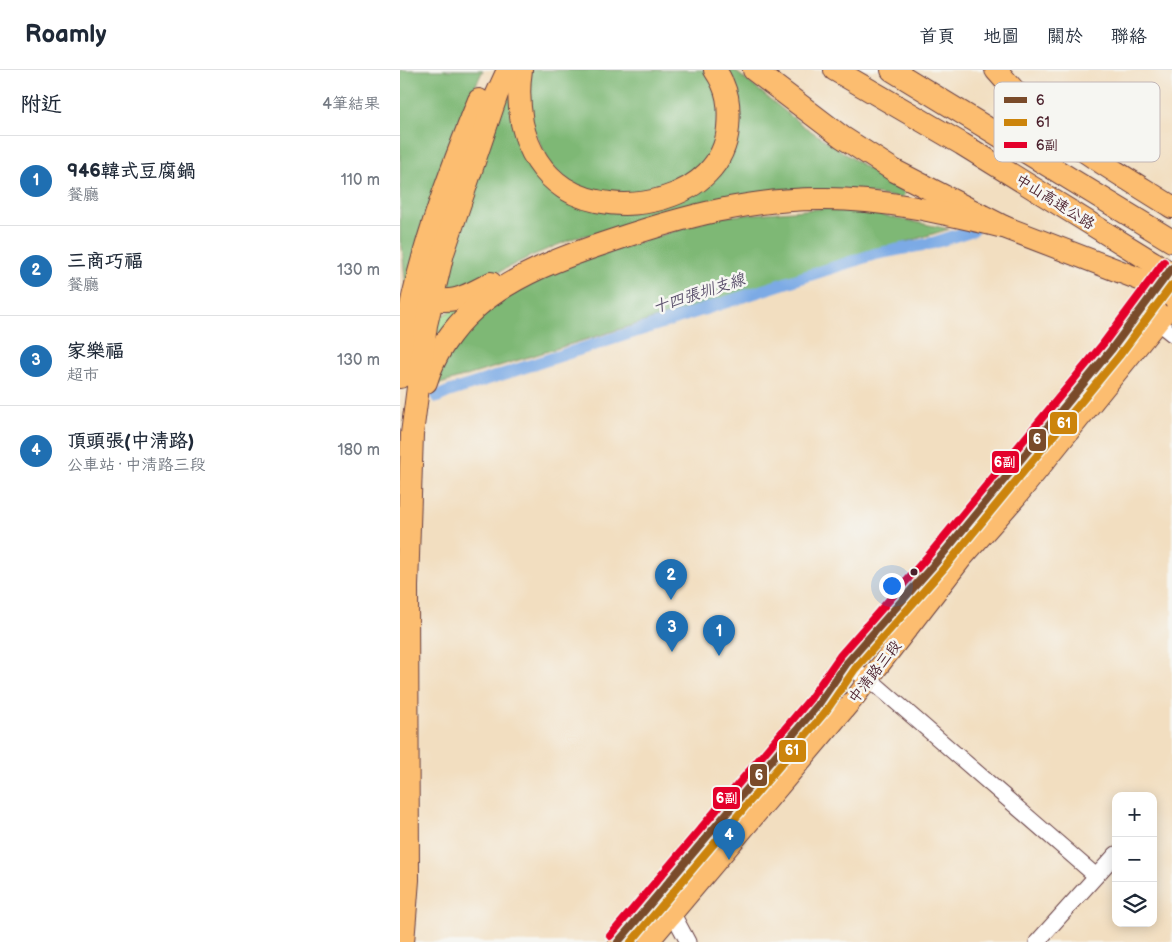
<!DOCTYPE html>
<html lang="zh-TW">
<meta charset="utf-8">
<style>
body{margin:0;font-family:"Balsamiq Sans","LXGW WenKai TC",sans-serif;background:#f2f2f3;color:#1f2937}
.controls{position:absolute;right:15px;bottom:15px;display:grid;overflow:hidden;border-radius:10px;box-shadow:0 2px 12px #0003}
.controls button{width:45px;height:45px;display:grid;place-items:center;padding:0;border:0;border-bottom:1px solid #e0e1e3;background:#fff;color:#1f2937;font:25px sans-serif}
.you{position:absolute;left:491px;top:515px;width:18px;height:18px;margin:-12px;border:4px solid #fff;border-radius:50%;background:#1a73e8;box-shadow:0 0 0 8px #1a73e833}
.badge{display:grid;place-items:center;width:32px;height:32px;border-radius:50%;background:#1f6fb2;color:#fff;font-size:16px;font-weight:700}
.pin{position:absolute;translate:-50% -41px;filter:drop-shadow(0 1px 2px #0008)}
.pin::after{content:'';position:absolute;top:26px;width:18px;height:15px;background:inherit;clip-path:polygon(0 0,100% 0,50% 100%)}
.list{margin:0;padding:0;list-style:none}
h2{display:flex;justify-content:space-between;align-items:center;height:65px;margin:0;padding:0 20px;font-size:21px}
h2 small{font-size:16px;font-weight:400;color:#747a83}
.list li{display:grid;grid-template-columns:32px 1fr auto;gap:15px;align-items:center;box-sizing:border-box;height:90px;padding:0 20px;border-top:1px solid #e0e1e3}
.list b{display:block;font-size:19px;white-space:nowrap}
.list p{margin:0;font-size:16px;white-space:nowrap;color:#747a83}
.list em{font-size:16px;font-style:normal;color:#747a83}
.icon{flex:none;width:28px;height:28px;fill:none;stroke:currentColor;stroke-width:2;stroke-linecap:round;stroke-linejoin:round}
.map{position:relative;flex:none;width:772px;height:872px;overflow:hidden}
header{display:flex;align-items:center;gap:30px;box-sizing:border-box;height:70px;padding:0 25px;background:#fff;border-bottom:1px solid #e0e1e3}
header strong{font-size:24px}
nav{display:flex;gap:28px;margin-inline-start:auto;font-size:18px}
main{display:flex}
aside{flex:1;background:#fff}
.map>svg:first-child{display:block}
.green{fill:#9dd789;stroke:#747b5a}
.forest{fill:#7eb875;stroke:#646c50}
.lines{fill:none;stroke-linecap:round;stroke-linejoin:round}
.canal{stroke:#7baae5;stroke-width:12}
.minor-casing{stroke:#633c41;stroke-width:17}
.major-casing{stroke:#633c41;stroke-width:21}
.highway-casing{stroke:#633c41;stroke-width:24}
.minor{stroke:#fff;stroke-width:15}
.major{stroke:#fcbd6f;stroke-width:19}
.highway{stroke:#fcbd6f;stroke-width:22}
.highway-bridge-casing{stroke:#633c41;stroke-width:24;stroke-linecap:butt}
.highway-bridge{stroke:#fcbd6f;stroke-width:22}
.bus-1-casing{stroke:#f6f6f2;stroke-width:11}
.bus-2-casing{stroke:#f6f6f2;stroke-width:11}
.bus-3-casing{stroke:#f6f6f2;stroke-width:11}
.bus-1{stroke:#7a4b2a;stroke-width:8}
.bus-2{stroke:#cc840b;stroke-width:8}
.bus-3{stroke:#e4002b;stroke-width:8}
.bus-dot{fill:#4a1f2b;stroke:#f6f6f2;stroke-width:2}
.labels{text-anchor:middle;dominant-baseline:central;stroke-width:5;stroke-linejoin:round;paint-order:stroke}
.street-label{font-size:15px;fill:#4a1f2b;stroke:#f6f6f2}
.water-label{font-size:16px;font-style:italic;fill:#5b506c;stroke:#f6f6f2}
.key{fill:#f6f6f2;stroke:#c2b6b6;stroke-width:1}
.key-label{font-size:14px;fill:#4a1f2b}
.line-badge{stroke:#f6f6f2;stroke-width:2}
.badge-label{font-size:14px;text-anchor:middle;font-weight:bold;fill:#fff}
</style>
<header>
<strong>Roamly</strong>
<nav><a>首頁</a><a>地圖</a><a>關於</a><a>聯絡</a></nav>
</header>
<main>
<aside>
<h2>附近<small>4筆結果</small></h2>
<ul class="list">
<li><span class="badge">1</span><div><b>946韓式豆腐鍋</b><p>餐廳</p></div><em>110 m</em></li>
<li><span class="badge">2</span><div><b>三商巧福</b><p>餐廳</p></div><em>130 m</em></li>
<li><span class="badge">3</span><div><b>家樂福</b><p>超市</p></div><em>130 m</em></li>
<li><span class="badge">4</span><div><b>頂頭張(中清路)</b><p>公車站 · 中清路三段</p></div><em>180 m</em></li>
</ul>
</aside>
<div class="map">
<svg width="772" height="872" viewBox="0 0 772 872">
<rect width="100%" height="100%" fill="#f6f6f2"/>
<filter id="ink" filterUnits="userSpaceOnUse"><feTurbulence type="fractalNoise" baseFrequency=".02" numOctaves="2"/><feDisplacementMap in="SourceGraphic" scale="10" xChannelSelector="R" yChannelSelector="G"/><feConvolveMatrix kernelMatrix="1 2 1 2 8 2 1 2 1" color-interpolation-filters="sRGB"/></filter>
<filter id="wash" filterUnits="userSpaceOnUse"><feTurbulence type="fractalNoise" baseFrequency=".0096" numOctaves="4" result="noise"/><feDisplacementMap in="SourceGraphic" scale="20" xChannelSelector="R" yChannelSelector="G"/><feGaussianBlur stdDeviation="1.12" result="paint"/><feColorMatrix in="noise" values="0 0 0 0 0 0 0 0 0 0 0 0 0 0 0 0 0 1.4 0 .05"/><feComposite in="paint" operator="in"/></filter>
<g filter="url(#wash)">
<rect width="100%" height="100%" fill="#f2dec0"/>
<!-- green -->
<polygon class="green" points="73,230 36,278 31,261 37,248"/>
<!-- forest -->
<g class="forest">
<polygon points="0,0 83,0 64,40 6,219 2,177 0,171"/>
<polygon points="128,0 310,0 328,58 300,108 225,130 179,120 151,96 126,44"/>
<polygon points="324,0 334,0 402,55 505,123 502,128 473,124 381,119 307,133 237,156 177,167 131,186 89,207 45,221 66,126 111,13 138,95 215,140 315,104"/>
<polygon points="442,137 549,159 40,314 33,313 58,263 140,204 318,147"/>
</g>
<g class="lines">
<!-- canal -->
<polyline class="canal" points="37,327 48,322 475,184 533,173 573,160"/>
</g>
</g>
<g filter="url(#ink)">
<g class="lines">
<defs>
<g id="minor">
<polyline points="742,240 772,264"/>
<polyline points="447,593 468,611 473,612 696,806"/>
<polyline points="273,844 288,872"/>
<polyline points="637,872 716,784"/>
</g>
<g id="major">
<polyline points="218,872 418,635 447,593 537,491 711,280 765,207"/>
<polyline points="249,872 453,630 563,488 617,427 772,235"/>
</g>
<g id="highway">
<path d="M121,0C118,18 119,35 122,53C128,80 140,102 164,118C217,152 322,131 328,58C330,35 328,19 315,0"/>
<polyline points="354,0 442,67 495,101 604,157 742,210"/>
<polyline points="435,0 562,74 754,193"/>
<polyline points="492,0 772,171"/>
<path d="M596,0C613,19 630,40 650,56C688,86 731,111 772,137"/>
<path d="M17,227C54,234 59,230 91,213"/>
<path d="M0,307C9,211 43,119 79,30"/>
<path d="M26,312C34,285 52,259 73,240C112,205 165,186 214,170C282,147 352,128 425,129C486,129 544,143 604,157"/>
<polyline points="3,872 8,810 7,517 12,364 26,255 43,183 97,24 108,0"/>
</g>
</defs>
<!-- minor casing -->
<use href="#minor" class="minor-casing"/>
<!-- major casing -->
<use href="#major" class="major-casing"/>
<!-- highway casing -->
<use href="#highway" class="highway-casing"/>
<!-- minor -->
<use href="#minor" class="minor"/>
<!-- major -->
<use href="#major" class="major"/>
<!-- highway -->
<use href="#highway" class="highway"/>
<defs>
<g id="highway-bridge">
<polyline points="754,193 772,204"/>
<polyline points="742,210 772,226"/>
</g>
</defs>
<!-- highway-bridge casing -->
<use href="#highway-bridge" class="highway-bridge-casing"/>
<!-- highway-bridge -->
<use href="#highway-bridge" class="highway-bridge"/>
<defs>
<polyline id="bus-1" points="218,872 418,635 447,593 537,491 711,280 772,198"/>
<polyline id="bus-2" points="231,872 426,641 455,599 545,497 719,286 772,215"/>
<polyline id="bus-3" points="210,866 410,629 440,586 529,485 703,274 764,192"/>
</defs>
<!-- bus-1 casing -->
<use href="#bus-1" class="bus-1-casing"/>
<!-- bus-2 casing -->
<use href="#bus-2" class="bus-2-casing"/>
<!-- bus-3 casing -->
<use href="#bus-3" class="bus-3-casing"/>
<!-- bus-1 -->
<use href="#bus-1" class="bus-1"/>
<!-- bus-2 -->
<use href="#bus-2" class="bus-2"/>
<!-- bus-3 -->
<use href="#bus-3" class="bus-3"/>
</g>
</g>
<!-- markers -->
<circle class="bus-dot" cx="514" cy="502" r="4.5"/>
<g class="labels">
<!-- street labels -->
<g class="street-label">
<text transform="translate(655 132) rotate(32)">中山高速公路</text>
<text transform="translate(475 602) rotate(-52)">中清路三段</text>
</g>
<!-- water labels -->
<g class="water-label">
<text transform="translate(299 224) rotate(-18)">十四張圳支線</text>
</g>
</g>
<!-- legend -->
<rect x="594" y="12" width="166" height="80" rx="8" class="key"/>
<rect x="604" y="27" width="23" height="6" fill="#7a4b2a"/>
<rect x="604" y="49" width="23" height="7" fill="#cc840b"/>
<rect x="604" y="72" width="23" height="6" fill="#e4002b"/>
<g class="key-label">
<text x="636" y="35">6</text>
<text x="636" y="57">61</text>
<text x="636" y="80">6副</text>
</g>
<g class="line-badge">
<rect x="649" y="341" width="29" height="24" rx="5" fill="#cc840b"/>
<rect x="628" y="358" width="19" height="24" rx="5" fill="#7a4b2a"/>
<rect x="591" y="380" width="29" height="24" rx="5" fill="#e4002b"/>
<rect x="378" y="669" width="29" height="24" rx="5" fill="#cc840b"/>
<rect x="349" y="693" width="19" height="24" rx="5" fill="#7a4b2a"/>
<rect x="312" y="716" width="29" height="24" rx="5" fill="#e4002b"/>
</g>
<g class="badge-label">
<text x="664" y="358">61</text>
<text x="637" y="374">6</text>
<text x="605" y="397">6副</text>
<text x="392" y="685">61</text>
<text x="359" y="710">6</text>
<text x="327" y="733">6副</text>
</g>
</svg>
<div class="controls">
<button>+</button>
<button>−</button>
<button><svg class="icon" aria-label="layers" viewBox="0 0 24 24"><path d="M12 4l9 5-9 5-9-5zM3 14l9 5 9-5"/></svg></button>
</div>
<div class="you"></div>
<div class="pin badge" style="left:319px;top:586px">1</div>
<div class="pin badge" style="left:271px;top:530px">2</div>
<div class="pin badge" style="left:272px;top:582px">3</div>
<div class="pin badge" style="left:329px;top:790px">4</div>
</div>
</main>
